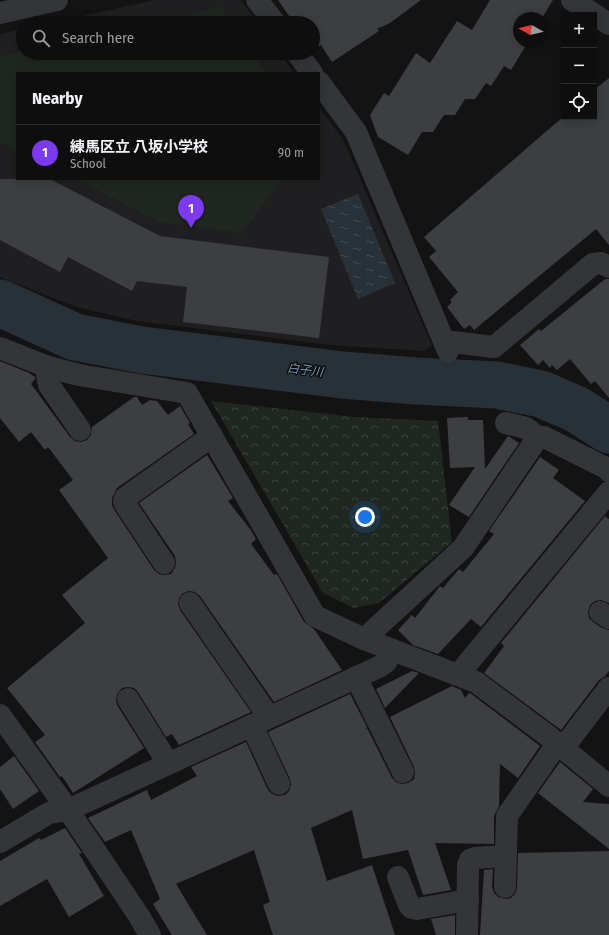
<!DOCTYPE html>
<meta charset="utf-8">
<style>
body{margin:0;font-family:"Fira Sans Condensed","Noto Sans JP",sans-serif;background:#1c1c1d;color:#f1f3f6}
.controls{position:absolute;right:12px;top:12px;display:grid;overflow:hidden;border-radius:0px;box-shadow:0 2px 10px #0003}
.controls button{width:36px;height:36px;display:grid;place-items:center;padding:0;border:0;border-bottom:1px solid #2e2e2f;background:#0e0e0f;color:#f1f3f6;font:20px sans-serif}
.compass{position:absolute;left:513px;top:12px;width:36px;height:36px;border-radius:50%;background:#0e0e0f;box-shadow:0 2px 10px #0003;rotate:278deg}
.you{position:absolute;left:365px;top:517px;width:14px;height:14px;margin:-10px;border:3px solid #fff;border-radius:50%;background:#1a73e8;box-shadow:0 0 0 6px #1a73e833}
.badge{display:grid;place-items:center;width:26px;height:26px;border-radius:50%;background:#7c3aed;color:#fff;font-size:13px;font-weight:700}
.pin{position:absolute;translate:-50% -33px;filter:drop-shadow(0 1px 2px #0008)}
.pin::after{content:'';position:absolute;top:21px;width:14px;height:12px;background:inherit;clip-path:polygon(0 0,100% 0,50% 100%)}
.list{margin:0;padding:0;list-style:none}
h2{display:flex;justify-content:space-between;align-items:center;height:52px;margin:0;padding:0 16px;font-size:17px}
h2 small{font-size:13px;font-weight:400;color:#9b9c9e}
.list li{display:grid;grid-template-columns:26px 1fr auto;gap:12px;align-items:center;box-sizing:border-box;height:56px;padding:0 16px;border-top:1px solid #2e2e2f}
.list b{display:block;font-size:15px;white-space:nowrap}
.list p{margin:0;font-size:13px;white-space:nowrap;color:#9b9c9e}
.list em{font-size:13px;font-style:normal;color:#9b9c9e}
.icon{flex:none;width:22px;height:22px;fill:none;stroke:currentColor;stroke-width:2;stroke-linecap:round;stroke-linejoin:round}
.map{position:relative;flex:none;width:609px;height:935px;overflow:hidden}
.search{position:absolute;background:#0e0e0f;box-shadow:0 2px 10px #0003;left:16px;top:16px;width:304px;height:44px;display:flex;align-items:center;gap:10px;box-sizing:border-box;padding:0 14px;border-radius:22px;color:#9b9c9e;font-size:15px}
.panel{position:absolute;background:#0e0e0f;box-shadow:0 2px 10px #0003;left:16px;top:72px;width:304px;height:108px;border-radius:0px}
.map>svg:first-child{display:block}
.built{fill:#1f1f21}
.forest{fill:url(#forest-crowns)}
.pitch{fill:#1f2720}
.water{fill:url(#water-ripples)}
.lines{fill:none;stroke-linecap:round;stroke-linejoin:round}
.river{stroke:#293138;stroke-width:47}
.building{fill:#3d3e41}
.minor{stroke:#343539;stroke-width:22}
.labels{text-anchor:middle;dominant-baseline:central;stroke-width:3;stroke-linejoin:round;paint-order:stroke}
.water-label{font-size:12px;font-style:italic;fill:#7b97b0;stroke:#0e0e0f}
</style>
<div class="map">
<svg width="609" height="935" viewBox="0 0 609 935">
<defs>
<pattern id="forest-crowns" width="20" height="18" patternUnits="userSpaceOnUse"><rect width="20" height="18" fill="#1f2720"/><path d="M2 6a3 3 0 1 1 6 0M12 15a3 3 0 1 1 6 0" fill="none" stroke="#3d443e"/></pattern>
<pattern id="water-ripples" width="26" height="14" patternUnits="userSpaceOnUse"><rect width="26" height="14" fill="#293138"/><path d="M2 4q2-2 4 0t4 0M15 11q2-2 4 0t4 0" fill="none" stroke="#454c53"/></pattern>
</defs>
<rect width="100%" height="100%" fill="#131314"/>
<!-- built -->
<g class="built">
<polygon points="155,0 241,0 258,23 50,23"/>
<polygon points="23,29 23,53 280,53 294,73 17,73 17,179 319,179 319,107 344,141 432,346 423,351 331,345 137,321 76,307 0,277 0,34"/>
</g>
<!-- forest -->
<polygon class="forest" points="211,401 355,417 438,421 452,542 379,603 353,608 323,593"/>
<!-- pitch -->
<g class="pitch">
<polygon points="221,7 232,23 150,23 151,23"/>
<polygon points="23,51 23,53 252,53 266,73 17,73 17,150 0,142 0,57"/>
<polygon points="75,179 282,179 242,233 160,222"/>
</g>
<!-- water -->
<polygon class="water" points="358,194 395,283 358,299 321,209"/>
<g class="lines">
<!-- river -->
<polyline class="river" points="0,303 75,337 142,350 342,375 416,381 497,385 541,394 576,409 609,430"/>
</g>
<!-- building -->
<g class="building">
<polygon points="278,0 421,0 390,23 377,29 379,31 332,62 321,45 313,50 313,23 294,23"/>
<polygon points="490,0 553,0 542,18 519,18 519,42 528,42 511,70 504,66 491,86 486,83 475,99 465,99 455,115 444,115 433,132 422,132 408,155 378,137 370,115 384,93 389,96 416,53 430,63 457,21 472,30"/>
<polygon points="609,78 609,245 596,229 474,330 470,325 464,329 447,307 452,302 450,300 458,292 429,257 436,251 424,237 564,116 564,117 594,117 594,90"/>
<polygon points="0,179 50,179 160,236 329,257 319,338 183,322 187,287 137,281 132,291 68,257 60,272 0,240"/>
<polygon points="605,279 609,279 609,398 595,381 591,384 570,359 557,370 552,365 550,368 543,360 538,365 520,345 539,329 541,331"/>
<polygon points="0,361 29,373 35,377 35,379 31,384 70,437 75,441 81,442 87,440 91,435 92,427 134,397 137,397 142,405 150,400 157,401 168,415 180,406 190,423 188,424 194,434 117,488 112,498 112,505 115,511 154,570 159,574 164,575 171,574 175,568 176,563 175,556 139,503 207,455 233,498 228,501 250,529 256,539 251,544 274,575 277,574 304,622 314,629 342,670 274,702 200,596 195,592 189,591 183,593 179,598 178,604 180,610 251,712 179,745 172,734 166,737 138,692 134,688 128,687 122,688 117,694 116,700 117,705 144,748 73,793 62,776 60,777 35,742 45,735 7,688 85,623 62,595 108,558 59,490 73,480 48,447 45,450 31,432 19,442 0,418"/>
<polygon points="468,417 468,420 483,420 485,469 508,436 519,443 469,517 449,505 475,467 450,468 447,418"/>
<polygon points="540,457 559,470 553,478 585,501 481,627 471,619 438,654 413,645 398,630 412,615 415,618 440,586 443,588 459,569 463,572 494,534 489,531"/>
<polygon points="605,516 609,519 609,603 601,600 595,601 590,605 588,612 589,618 593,622 602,628 609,630 609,671 605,676 599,680 561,730 484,673 504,646 501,643"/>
<polygon points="412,671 419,673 385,708 376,689"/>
<polygon points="452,686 461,690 465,698 469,693 470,693 540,746 518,778 500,764 499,806 494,816 494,844 435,843 451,890 423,895 408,850 363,859 352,810 311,828 327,881 372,865 395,935 273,935 263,905 270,902 254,850 176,884 207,935 172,935 153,904 160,899 131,830 105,842 88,818 147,790 151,800 197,776 191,767 246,742 268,790 272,794 278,796 285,795 289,791 291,785 290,779 268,732 350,694 367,727 364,730 367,728 392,778 396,782 402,784 408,783 414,779 415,773 414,767 390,717"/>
<polygon points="14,756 39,791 13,809 0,789 0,767"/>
<polygon points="560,762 593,789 583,802 609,804 609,849 538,793"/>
<polygon points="65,828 82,853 79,854 104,896 69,917 47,879 0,906 0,861 39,838 41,840"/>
<polygon points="609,851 609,935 480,935 484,870 493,869 492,887 494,893 498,897 505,899 511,898 515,894 517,888 518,853"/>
<polygon points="455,915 455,935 436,935 431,919"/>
</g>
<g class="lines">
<!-- minor -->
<g class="minor">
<polyline points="257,0 275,23"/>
<polyline points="572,0 609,24"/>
<polyline points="0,13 57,0"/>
<polyline points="297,53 312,73"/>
<polyline points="319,82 356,132 448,351"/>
<polyline points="444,341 494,347 593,264 601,263 609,267"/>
<polyline points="0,348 48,367 79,375 187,393 315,616 364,639 476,682 547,735 609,786"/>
<polyline points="48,367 47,375 49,385 80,430"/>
<polyline points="506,423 526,428 538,437"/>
<polyline points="164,563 125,504 124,501 125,498 212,436"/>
<polyline points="190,603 269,717"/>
<polyline points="600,612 609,618"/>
<polyline points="364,639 463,548 538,437 544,437 608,469 609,471"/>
<polyline points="458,675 609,492"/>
<polyline points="356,677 403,772"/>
<polyline points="128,699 168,763"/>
<polyline points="0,715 68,810 139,916 150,935"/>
<polyline points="252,726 279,784"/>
<polyline points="563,748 609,688"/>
<polyline points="0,842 49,813 68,810 381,666 386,662 393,650"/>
<polyline points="398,877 409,905 412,908 417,909 468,900"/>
<polyline points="505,887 507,816 557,744"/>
<polyline points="467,935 468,865 470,860 475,858 505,856"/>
</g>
</g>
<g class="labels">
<!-- water labels -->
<g class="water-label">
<text transform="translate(305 370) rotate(7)">白子川</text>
</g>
</g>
</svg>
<div class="controls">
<button>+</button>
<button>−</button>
<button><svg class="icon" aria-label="locate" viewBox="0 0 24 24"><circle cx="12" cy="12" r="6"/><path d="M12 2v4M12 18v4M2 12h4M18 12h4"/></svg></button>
</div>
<svg class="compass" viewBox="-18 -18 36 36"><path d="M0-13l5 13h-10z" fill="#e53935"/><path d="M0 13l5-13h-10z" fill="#9b9c9e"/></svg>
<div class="you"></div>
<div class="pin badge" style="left:191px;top:228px">1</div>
<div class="search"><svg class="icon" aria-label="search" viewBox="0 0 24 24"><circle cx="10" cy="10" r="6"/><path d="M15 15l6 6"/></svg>Search here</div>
<section class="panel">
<h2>Nearby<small></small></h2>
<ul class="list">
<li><span class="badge">1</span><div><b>練馬区立 八坂小学校</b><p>School</p></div><em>90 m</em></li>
</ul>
</section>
</div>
